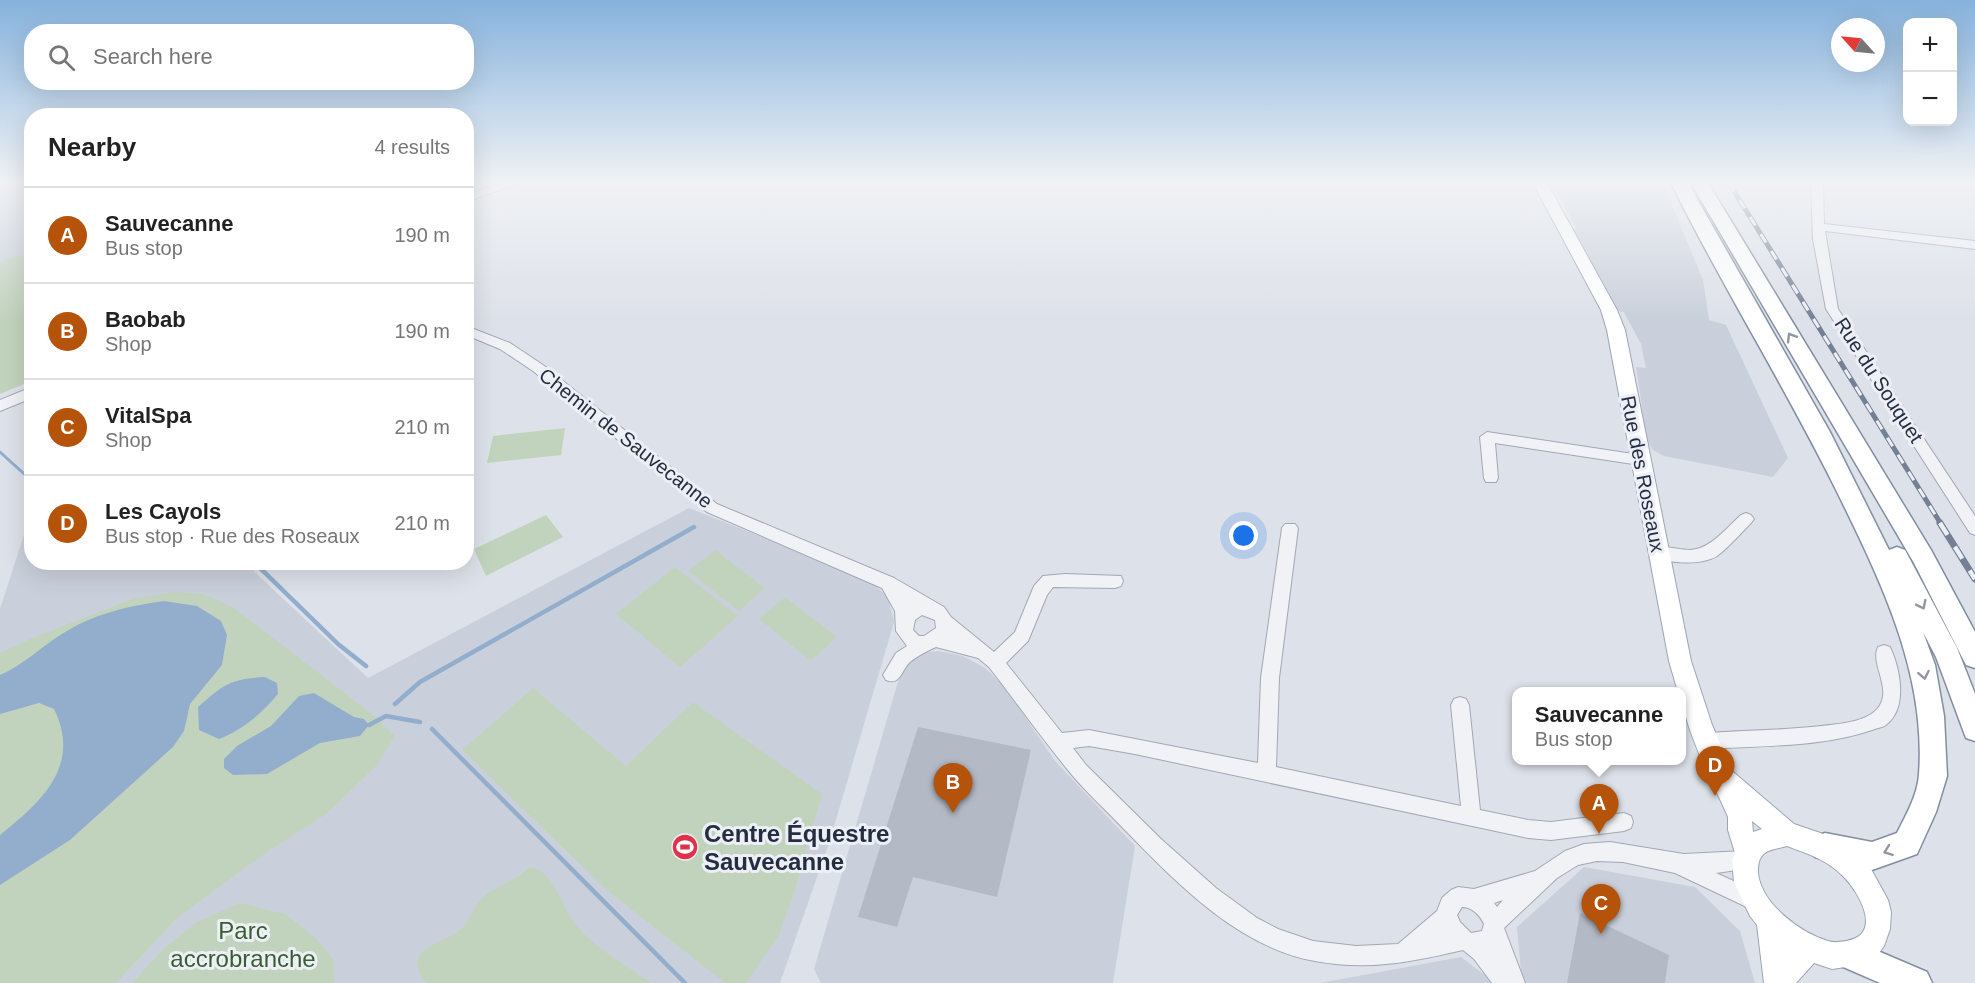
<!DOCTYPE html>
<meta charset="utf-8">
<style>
body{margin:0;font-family:Arial,sans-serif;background:#f2f2f2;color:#222}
.controls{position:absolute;right:18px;top:18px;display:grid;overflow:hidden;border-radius:12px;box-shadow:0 6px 24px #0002}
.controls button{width:54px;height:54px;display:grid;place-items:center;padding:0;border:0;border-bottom:2px solid #e0e0e0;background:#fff;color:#222;font:30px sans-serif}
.compass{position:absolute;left:1831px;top:18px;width:54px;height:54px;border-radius:50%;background:#fff;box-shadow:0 6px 24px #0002;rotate:297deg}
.you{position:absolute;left:1244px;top:536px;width:21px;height:21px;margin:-15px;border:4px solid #fff;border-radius:50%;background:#1a73e8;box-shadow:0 0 0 9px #1a73e833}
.badge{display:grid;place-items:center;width:39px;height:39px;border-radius:50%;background:#b45309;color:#fff;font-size:20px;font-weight:700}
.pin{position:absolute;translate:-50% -50px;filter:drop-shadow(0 2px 3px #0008)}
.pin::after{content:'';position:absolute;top:32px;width:21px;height:18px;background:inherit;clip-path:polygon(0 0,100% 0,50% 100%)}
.popup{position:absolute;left:1512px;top:687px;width:174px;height:78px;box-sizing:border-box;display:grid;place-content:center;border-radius:12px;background:#fff;filter:drop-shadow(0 2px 4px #0005);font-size:20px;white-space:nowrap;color:#767676}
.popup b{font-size:22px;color:#222}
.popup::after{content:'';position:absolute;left:50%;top:100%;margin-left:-12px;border:12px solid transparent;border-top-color:#fff}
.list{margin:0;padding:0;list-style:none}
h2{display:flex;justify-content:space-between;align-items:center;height:78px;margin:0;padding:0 24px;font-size:26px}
h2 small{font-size:20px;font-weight:400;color:#767676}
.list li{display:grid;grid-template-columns:39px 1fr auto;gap:18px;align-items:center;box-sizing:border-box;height:96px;padding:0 24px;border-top:2px solid #e0e0e0}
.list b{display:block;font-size:22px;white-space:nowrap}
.list p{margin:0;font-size:20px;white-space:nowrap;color:#767676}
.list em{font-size:20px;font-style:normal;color:#767676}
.icon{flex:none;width:33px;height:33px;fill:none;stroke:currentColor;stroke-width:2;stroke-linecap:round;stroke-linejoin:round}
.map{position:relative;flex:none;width:1975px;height:983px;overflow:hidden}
.search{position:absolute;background:#fff;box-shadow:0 6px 24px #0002;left:24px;top:24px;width:450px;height:66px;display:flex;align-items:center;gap:15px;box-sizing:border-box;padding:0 21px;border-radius:24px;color:#767676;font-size:22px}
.panel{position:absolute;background:#fff;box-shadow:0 6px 24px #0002;left:24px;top:108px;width:450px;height:462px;border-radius:24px}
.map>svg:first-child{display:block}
.built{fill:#cad0db}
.green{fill:#c2d3bd}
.water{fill:#93aecd}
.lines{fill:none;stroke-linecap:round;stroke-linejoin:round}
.stream-far1{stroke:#93aecd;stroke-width:3}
.stream{stroke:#93aecd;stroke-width:4.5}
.building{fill:#b3bac6}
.minor-casing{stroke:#a2a8b3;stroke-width:2}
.major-casing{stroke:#9ba5b6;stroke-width:2}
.highway-casing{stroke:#828ea1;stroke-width:3}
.minor{fill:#f0f2f6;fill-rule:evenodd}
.major{fill:#fff;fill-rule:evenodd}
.highway{fill:#fff;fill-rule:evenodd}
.rail-far1-casing{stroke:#748094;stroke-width:5}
.rail-casing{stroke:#748094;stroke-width:7}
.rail-far1{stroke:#ecf0f6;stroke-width:3;stroke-dasharray:10;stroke-linecap:butt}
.rail{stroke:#ecf0f6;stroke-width:4.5;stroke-dasharray:14;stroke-linecap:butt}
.oneway{stroke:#9296a0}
.labels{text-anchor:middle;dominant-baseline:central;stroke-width:6;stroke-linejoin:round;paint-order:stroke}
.street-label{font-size:20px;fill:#252e41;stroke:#ecf0f6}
.near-poi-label{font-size:24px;font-weight:bold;fill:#252e41;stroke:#ecf0f6;text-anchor:start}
.near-park-label{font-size:24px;fill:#385e30;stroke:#ecf0f6}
</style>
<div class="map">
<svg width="1975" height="983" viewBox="0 0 1975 983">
<rect width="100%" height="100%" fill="#dde1e9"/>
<!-- built -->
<g class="built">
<polygon points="0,183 32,183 31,252 0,261"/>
<polygon points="1552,183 1663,183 1703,280 1709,320 1726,325 1788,458 1773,477 1664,456 1653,450 1647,441 1636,367 1646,368 1641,344 1624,312 1617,311 1574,230 1577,229"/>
<polygon points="31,500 32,562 245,563 368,678 689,508 870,580 888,598 894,622 830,840 780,983 0,983 0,609 30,516"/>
<polygon points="939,651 963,656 985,668 1005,687 1055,761 1135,846 1113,983 821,983 814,969 897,685 906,664 919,653"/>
<polygon points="1584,867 1695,887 1740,931 1755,983 1522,983 1517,927"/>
<polygon points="1461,957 1495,983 1320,983"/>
</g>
<!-- green -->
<g class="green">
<polygon points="31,252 31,381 0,394 0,261"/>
<polygon points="565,428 561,455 487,463 493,436"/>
<polygon points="546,515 563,537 486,576 474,549"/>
<polygon points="715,550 765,588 739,611 688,571"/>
<polygon points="675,567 738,616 680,667 616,614"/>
<polygon points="173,592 203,594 233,607 367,710 395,736 377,765 326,814 267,852 177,918 116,983 0,983 0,653 32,638 132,599"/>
<polygon points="785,597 837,637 811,661 759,619"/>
<polygon points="533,688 626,766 693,702 822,794 795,890 778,937 746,983 725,983 608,891 462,750"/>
<path d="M529,867C551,868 561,902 571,918C590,946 625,964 651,983H426C398,947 444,945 461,929C471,920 473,907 482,898C497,885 515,882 529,867Z"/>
<polygon points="240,903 285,914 315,937 333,959 334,983 132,983 163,949 197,922"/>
</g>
<!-- water -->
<g class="water">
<path d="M164,601L197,606L221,621L227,635L222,665L190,704L184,731L173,747L70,840L0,885V835C41,802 82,766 54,709L39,703L0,714V675C23,665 41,647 62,634C93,614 128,606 164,601Z"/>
<path d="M265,677L277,683L278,694C262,713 243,730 219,739L199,730L198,707C224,684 230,679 265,677Z"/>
<polygon points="314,693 354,717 364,719 369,725 360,736 320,743 267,774 233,775 224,768 224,759 237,746 271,726 299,696"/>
</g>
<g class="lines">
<!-- stream-far1 -->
<polyline class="stream-far1" points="0,452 32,481"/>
<!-- stream -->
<g class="stream">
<polyline points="254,562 338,644 366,666"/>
<polyline points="395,704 420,682 694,527"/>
<polyline points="369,725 386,716 420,722"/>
<polyline points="432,729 685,983"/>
</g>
</g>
<!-- building -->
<g class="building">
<polygon points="918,727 1031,750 997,897 913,877 897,927 858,917"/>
<polygon points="1580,913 1669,955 1665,983 1567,983"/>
</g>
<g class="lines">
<defs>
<g id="minor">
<polygon points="502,183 519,183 466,202 466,195"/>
<polygon points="1811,183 1823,183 1824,224 1975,241 1975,249 1825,231 1838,309 1975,516 1975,535 1970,533 1826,309 1813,239"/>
<path d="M466,326L510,343L543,365L717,504L894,578L944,607L951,617L994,652L1015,632L1034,586L1043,576L1065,574L1121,576L1123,581L1121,586L1115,588L1053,587L1047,595L1028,641L1006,663L1062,733L1089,730L1258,763L1261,678L1282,528L1285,524H1295L1298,528L1279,678L1276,767L1461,806L1451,705L1454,699L1460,697L1466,699L1469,705L1480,810L1528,820L1551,822L1624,813L1631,816L1633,822L1631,828L1624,831L1551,840L1528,838L1135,754L1089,746L1073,748L1086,765L1161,839L1216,888L1257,918L1278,929L1313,941L1356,946L1398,944L1437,911L1442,898L1451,890L1458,887L1474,889L1535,871L1565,851L1584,844L1610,842L1684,854L1744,851L1751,854L1754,861L1751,868L1716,873L1760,893L1763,900L1760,907L1753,910L1675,873L1623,862L1597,861L1578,865L1557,878L1504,928L1525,983H1492L1474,959L1463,950C1411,962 1368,971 1315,961C1236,947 1173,879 1120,825C1104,808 1087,793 1072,775C1043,740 1017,703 989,667L978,658L936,647C927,651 917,656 910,662C901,670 901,686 886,680L883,675L896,653L907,646L896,631L895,611L882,588L707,512L533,371L500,349L466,335ZM922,615L935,620L936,628L924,636H919L913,630L915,620ZM1503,900L1497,907L1494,903ZM1462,907C1472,907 1480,915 1484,924L1482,931L1471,933L1460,922L1457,915Z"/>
<polygon points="32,387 32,398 0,411 0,400"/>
<polygon points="1487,432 1640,455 1645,456 1647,460 1645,464 1640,465 1495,443 1498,478 1496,482 1486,482 1484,478 1480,437"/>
<path d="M1746,513L1751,515L1754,519L1751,523C1740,534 1729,547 1717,556C1701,566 1669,563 1651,557L1649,553L1651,549C1664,544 1677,550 1690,550C1711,549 1726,528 1741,515Z"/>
<path d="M1884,645L1890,647C1900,668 1908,707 1887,724C1884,727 1878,728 1875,729C1822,748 1762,745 1707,749L1701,747L1698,741L1701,735L1707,733C1753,730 1800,730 1845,723C1857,721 1874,716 1880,705C1891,687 1870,663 1878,647Z"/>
</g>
<path id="major" d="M1533,183H1547L1617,310L1625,330L1691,661L1712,725L1732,771L1794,824L1832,837L1852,850L1871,869L1888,900L1891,912L1890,929L1884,946L1877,956L1859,965L1832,969L1814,963L1796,983H1764L1757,925L1750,916L1734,882L1732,860L1735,853L1728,830V817C1714,784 1682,726 1682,692H1678L1669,661L1607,330L1601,310ZM1752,821L1762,829L1753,832ZM1787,846C1808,854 1826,859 1843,876C1859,892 1884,935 1846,941C1839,942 1834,943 1828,941C1801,933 1761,904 1758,873C1758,866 1758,858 1765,853C1770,849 1781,848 1787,846Z"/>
<g id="highway">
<path d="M1671,183H1688L1830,432L1889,550L1897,547L1905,550L1957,648L1975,694V741L1966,738L1936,657L1923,632L1935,665L1944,716L1947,776L1936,812L1917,854L1872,870L1815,857L1811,847L1815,837L1825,833L1872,842L1897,833C1906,815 1918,794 1919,774C1926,678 1885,590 1844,506C1791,396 1725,292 1671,183Z"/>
<polygon points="1691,183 1708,183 1931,550 1975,632 1975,668 1966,665 1914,563"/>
<polygon points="1852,940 1927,972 1932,983 1880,983 1841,966 1837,955 1841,944"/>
</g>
</defs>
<!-- minor casing -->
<use href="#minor" class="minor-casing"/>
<!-- major casing -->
<use href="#major" class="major-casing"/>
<!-- highway casing -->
<use href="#highway" class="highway-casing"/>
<!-- minor -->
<use href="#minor" class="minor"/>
<!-- major -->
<use href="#major" class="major"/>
<!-- highway -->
<use href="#highway" class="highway"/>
<defs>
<polyline id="rail-far1" points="1729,183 1941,524"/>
<polyline id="rail" points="1940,523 1975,579"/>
</defs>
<!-- rail-far1 casing -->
<use href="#rail-far1" class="rail-far1-casing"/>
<!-- rail casing -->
<use href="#rail" class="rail-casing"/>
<!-- rail-far1 -->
<use href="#rail-far1" class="rail-far1"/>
<!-- rail -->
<use href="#rail" class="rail"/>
</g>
<!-- one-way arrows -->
<defs><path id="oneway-chevron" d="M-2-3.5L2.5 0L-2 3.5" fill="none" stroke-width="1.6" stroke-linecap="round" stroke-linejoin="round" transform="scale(1.5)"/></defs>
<g class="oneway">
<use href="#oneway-chevron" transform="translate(1791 337) rotate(-121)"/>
<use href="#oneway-chevron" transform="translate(1922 605) rotate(63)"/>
<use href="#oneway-chevron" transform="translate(1924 675) rotate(79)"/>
<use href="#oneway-chevron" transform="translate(1888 851) rotate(160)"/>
</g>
<!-- sky -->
<linearGradient id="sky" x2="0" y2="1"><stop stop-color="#86b2dd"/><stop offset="0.57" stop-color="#f0f2f5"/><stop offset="1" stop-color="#f0f2f5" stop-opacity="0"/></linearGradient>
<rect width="1975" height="320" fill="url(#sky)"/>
<!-- icons -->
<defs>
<symbol id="stadium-disc" viewBox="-11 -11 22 22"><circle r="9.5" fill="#dd3249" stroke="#ecf0f6"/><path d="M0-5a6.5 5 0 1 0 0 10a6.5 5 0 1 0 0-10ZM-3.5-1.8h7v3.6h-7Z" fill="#fff"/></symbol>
</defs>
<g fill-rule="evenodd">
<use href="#stadium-disc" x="670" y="832" width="30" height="30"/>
</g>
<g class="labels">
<!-- street labels -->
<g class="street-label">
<text transform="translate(1879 380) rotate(57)">Rue du Souquet</text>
<text transform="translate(626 438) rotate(38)">Chemin de Sauvecanne</text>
<text transform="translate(1643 474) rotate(79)">Rue des Roseaux</text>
</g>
<!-- near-poi labels -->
<g class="near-poi-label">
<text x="704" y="833">Centre Équestre<tspan x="704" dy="28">Sauvecanne</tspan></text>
</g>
<!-- near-park labels -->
<g class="near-park-label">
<text x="243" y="930">Parc<tspan x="243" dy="28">accrobranche</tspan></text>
</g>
</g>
</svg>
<div class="controls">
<button>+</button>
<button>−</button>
</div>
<svg class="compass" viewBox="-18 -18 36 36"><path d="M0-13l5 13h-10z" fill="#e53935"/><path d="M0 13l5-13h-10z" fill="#767676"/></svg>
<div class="you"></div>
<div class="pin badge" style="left:1599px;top:834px">A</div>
<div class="popup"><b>Sauvecanne</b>Bus stop</div>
<div class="pin badge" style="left:953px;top:813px">B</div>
<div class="pin badge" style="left:1601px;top:934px">C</div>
<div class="pin badge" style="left:1715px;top:796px">D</div>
<div class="search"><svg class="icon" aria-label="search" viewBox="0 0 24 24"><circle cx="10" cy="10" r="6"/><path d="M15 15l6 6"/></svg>Search here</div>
<section class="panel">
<h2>Nearby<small>4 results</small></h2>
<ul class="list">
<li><span class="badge">A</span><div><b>Sauvecanne</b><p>Bus stop</p></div><em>190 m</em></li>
<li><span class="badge">B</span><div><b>Baobab</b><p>Shop</p></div><em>190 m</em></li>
<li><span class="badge">C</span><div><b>VitalSpa</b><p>Shop</p></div><em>210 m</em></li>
<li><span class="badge">D</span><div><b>Les Cayols</b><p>Bus stop · Rue des Roseaux</p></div><em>210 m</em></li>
</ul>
</section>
</div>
